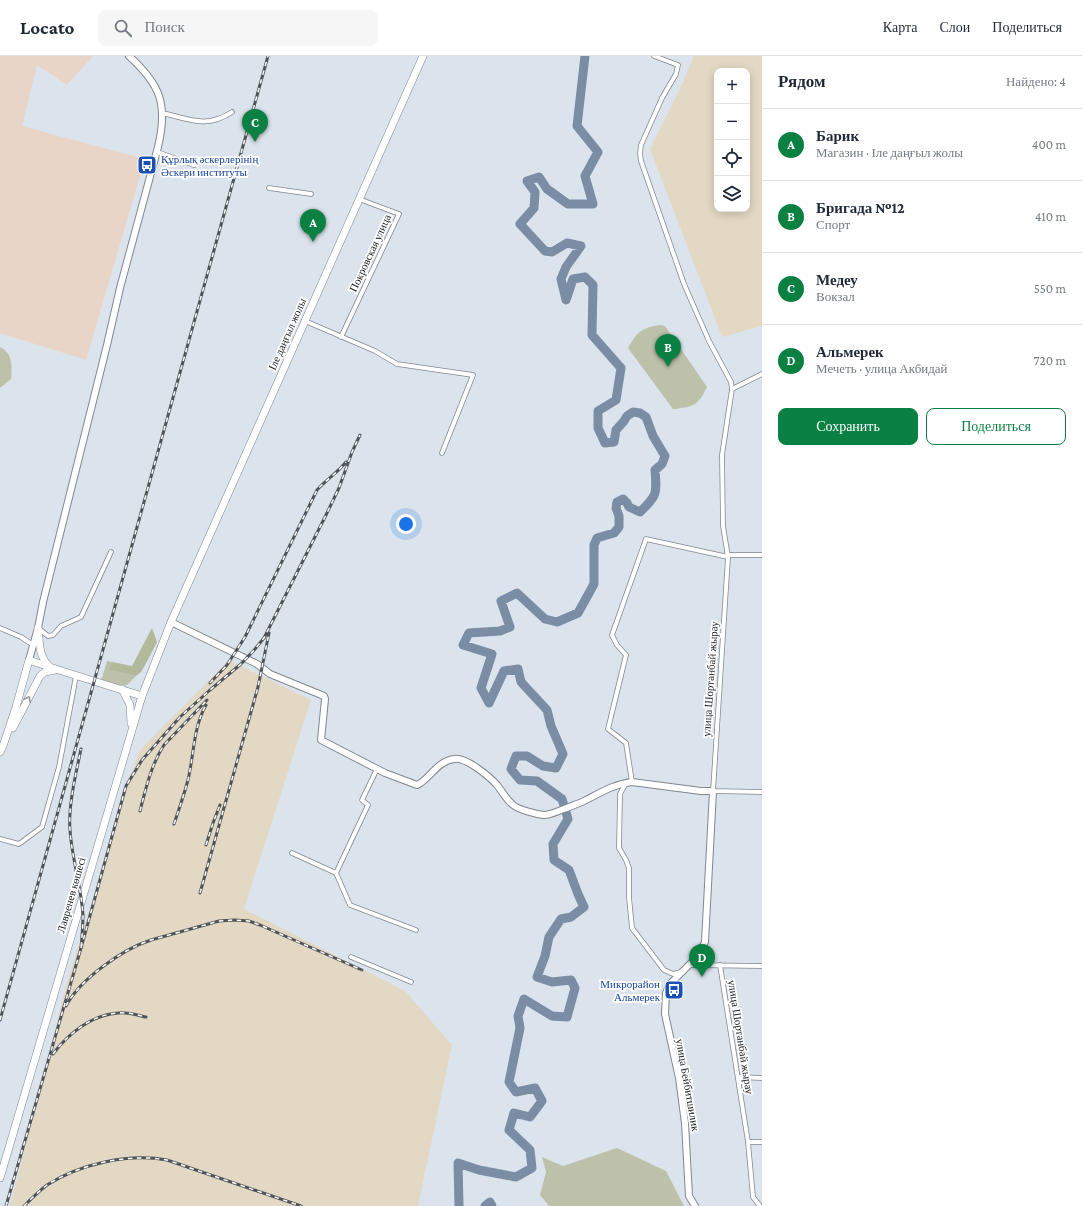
<!DOCTYPE html>
<html lang="ru">
<meta charset="utf-8">
<style>
body{margin:0;font-family:"Crimson Pro",serif;background:#f6f6f7;color:#1f2937}
.controls{position:absolute;right:12px;top:12px;display:grid;overflow:hidden;border-radius:8px;box-shadow:0 2px 10px #0003}
.controls button{width:36px;height:36px;display:grid;place-items:center;padding:0;border:0;border-bottom:1px solid #e0e1e3;background:#fff;color:#1f2937;font:20px sans-serif}
.you{position:absolute;left:406px;top:468px;width:14px;height:14px;margin:-10px;border:3px solid #fff;border-radius:50%;background:#1a73e8;box-shadow:0 0 0 6px #1a73e833}
.badge{display:grid;place-items:center;width:26px;height:26px;border-radius:50%;background:#0b8043;color:#fff;font-size:13px;font-weight:700}
.pin{position:absolute;translate:-50% -33px;filter:drop-shadow(0 1px 2px #0008)}
.pin::after{content:'';position:absolute;top:21px;width:14px;height:12px;background:inherit;clip-path:polygon(0 0,100% 0,50% 100%)}
.list{margin:0;padding:0;list-style:none}
h2{display:flex;justify-content:space-between;align-items:center;height:52px;margin:0;padding:0 16px;font-size:17px}
h2 small{font-size:13px;font-weight:400;color:#747a83}
.list li{display:grid;grid-template-columns:26px 1fr auto;gap:12px;align-items:center;box-sizing:border-box;height:72px;padding:0 16px;border-top:1px solid #e0e1e3}
.list b{display:block;font-size:15px;white-space:nowrap}
.list p{margin:0;font-size:13px;white-space:nowrap;color:#747a83}
.list em{font-size:13px;font-style:normal;color:#747a83}
.actions{display:flex;gap:8px;padding:12px 16px}
.actions a{flex:1;padding:9px 0;border:1px solid #0b8043;border-radius:8px;text-align:center;font-size:14px;color:#0b8043}
.actions .main{background:#0b8043;color:#fff}
.icon{flex:none;width:22px;height:22px;fill:none;stroke:currentColor;stroke-width:2;stroke-linecap:round;stroke-linejoin:round}
.map{position:relative;flex:none;width:762px;height:1150px;overflow:hidden}
header{display:flex;align-items:center;gap:24px;box-sizing:border-box;height:56px;padding:0 20px;background:#fff;border-bottom:1px solid #e0e1e3}
header strong{font-size:19px}
nav{display:flex;gap:22px;margin-inline-start:auto;font-size:14px}
.search{width:280px;height:36px;background:#f6f6f7;display:flex;align-items:center;gap:10px;box-sizing:border-box;padding:0 14px;border-radius:8px;color:#747a83;font-size:15px}
main{display:flex}
aside{flex:1;background:#fff}
.map>svg:first-child{display:block}
.industrial{fill:#e3d8c3;fill-rule:evenodd}
.education{fill:#e9d5c7}
.green{fill:#bdc1aa}
.forest{fill:#b2b89a}
.lines{fill:none;stroke-linecap:round;stroke-linejoin:round}
.river{stroke:#7b8da5;stroke-width:9}
.street-casing{stroke:#7f878f;stroke-width:5.5}
.secondary-casing{stroke:#7f878f;stroke-width:8}
.primary-casing{stroke:#7f878f;stroke-width:8}
.street{stroke:#fff;stroke-width:4}
.secondary{stroke:#fff;stroke-width:6}
.primary{stroke:#fff;stroke-width:7}
.rail-casing{stroke:#4f5459;stroke-width:3}
.rail{stroke:#fff;stroke-width:1.5;stroke-dasharray:4.5;stroke-linecap:butt}
.oneway{stroke:#97999a}
.labels{text-anchor:middle;dominant-baseline:central;stroke-width:3.5;stroke-linejoin:round;paint-order:stroke}
.transit-label{font-size:11px;fill:#164399;stroke:#fff;text-anchor:start}
.street-label{font-size:11px;fill:#181c1f;stroke:#fff}
</style>
<header>
<strong>Locato</strong>
<div class="search"><svg class="icon" aria-label="search" viewBox="0 0 24 24"><circle cx="10" cy="10" r="6"/><path d="M15 15l6 6"/></svg>Поиск</div>
<nav><a>Карта</a><a>Слои</a><a>Поделиться</a></nav>
</header>
<main>
<div class="map">
<svg width="762" height="1150" viewBox="0 0 762 1150">
<rect width="100%" height="100%" fill="#dbe4ed"/>
<!-- industrial -->
<g class="industrial">
<path d="M694,0H762V270L722,281L650,93L683,26ZM717,15H747V153H717Z"/>
<polygon points="229,604 311,644 244,853 405,935 452,989 418,1150 10,1150 67,927 139,695"/>
</g>
<!-- education -->
<polygon class="education" points="0,0 93,0 67,29 37,9 22,70 145,103 86,304 0,277"/>
<!-- green -->
<g class="green">
<path d="M660,269L665,270L707,331C698,350 693,351 673,353L628,292C637,276 641,272 660,269Z"/>
<path d="M0,291C13,297 12,311 11,323L0,332Z"/>
<polygon points="107,605 112,606 111,614 136,620 127,629 122,630 101,625"/>
<polygon points="617,1092 666,1115 684,1150 549,1150 540,1139 546,1116 542,1101 563,1110"/>
</g>
<!-- forest -->
<polygon class="forest" points="152,572 157,586 144,611 141,616 136,620 110,614 112,606 132,610"/>
<g class="lines">
<!-- river -->
<g class="river">
<path d="M459,1150L458,1107L479,1114L516,1121L532,1112L530,1094L509,1074L514,1057L530,1061L542,1045L535,1032L516,1036L509,1026L520,972L518,960L524,943L552,960L567,961L575,932L571,924L552,926L537,921L545,900L549,881L561,863L571,861L584,851L578,838L569,814L554,804L553,788L568,763L562,743L537,725L520,724L511,713L516,700H527L543,710L556,712L563,698L551,670L547,654L521,626L518,613L504,615L489,647L481,632L492,598L463,589L469,577L500,575L510,571L501,545L517,537L545,563L557,566L578,557L594,528V489L597,482L614,477L619,471V460L616,452L617,446L623,443L627,447L629,451L640,456C657,440 657,438 655,414L662,408L665,400L653,380L646,361L640,357L633,356L627,360L624,365L616,374L614,386L605,387L598,372V355L616,344L621,312L592,279L593,229L585,221L573,223L566,244L561,223L566,211L581,190L567,187L552,196L545,195L520,168L534,152L535,136L527,125L539,121L547,133L568,148H593L585,120L598,96L577,70L585,0"/>
<polyline points="485,1150 490,1146 492,1150"/>
</g>
<defs>
<g id="street">
<polyline points="654,0 678,9 676,18 662,42 641,89 640,97 641,105 684,228 709,285 731,326 732,333 722,399 723,470 728,501 713,735 762,736"/>
<path d="M162,57C190,63 206,73 232,56"/>
<polyline points="157,96 194,109"/>
<polyline points="269,132 311,138"/>
<polyline points="305,265 375,295 397,308 473,319 442,397"/>
<polyline points="341,281 399,158 359,143"/>
<polyline points="732,333 762,318"/>
<polyline points="727,499 762,499"/>
<polyline points="0,572 21,581 33,589"/>
<polyline points="38,572 48,580 53,579 61,570 81,561 111,496"/>
<polyline points="632,726 626,687 608,673 626,599 617,589 612,579 646,483 728,501"/>
<polyline points="626,727 620,738 619,792 626,804 629,812 629,841 632,872 664,914 673,918 681,916"/>
<polyline points="0,783 19,788 42,771 59,711 76,620"/>
<polyline points="292,797 336,817 350,849 416,874"/>
<polyline points="336,817 368,749 362,744 377,713"/>
<polyline points="351,901 411,926"/>
<polyline points="689,909 762,910"/>
<polyline points="720,909 748,1086 753,1141 760,1150"/>
<polyline points="738,1021 762,1022"/>
<polyline points="748,1086 762,1086"/>
</g>
<g id="secondary">
<path d="M171,566L257,608L270,618L324,640L325,643L321,684L385,717L417,729C429,724 437,705 454,703C466,701 489,720 497,729C502,735 506,743 512,748C518,754 536,758 544,759C550,759 558,755 564,753C571,750 578,748 584,745C600,737 614,728 632,726L701,735H713L705,886L698,900L670,928L666,937L665,958L679,1022L685,1067L689,1140L695,1150"/>
<path d="M29,604L38,572L43,546L107,289L120,232L158,91C168,49 161,29 129,0"/>
</g>
<g id="primary">
<path d="M38,572C40,587 38,599 49,610"/>
<polyline points="122,633 130,649 131,667"/>
<polyline points="13,672 40,620 45,616 55,614"/>
<path d="M0,696L3,690L16,651L29,604C66,617 104,628 142,640"/>
<polyline points="0,1122 142,640 171,566 423,0"/>
</g>
</defs>
<!-- street casing -->
<use href="#street" class="street-casing"/>
<!-- secondary casing -->
<use href="#secondary" class="secondary-casing"/>
<!-- primary casing -->
<use href="#primary" class="primary-casing"/>
<!-- street -->
<use href="#street" class="street"/>
<!-- secondary -->
<use href="#secondary" class="secondary"/>
<!-- primary -->
<use href="#primary" class="primary"/>
<defs>
<g id="rail">
<path d="M210,627L227,609L245,581L317,434C326,424 337,417 346,406"/>
<path d="M140,755C146,732 151,709 164,689L207,644"/>
<path d="M174,768C179,753 184,739 188,724C194,699 193,672 206,649"/>
<polyline points="206,789 213,767 220,749"/>
<polyline points="200,837 258,631 269,577"/>
<polyline points="81,892 126,730 142,704 180,661 210,634 241,608 255,593 264,582 326,459 339,432 352,396 360,379"/>
<path d="M66,950C80,923 123,893 151,884L219,865L234,864L249,865L260,869L362,914"/>
<polyline points="0,964 268,0"/>
<path d="M53,998C68,978 91,959 118,957C127,956 137,959 146,961"/>
<path d="M6,1150L81,892C82,881 83,870 83,859C81,830 72,803 70,774C68,750 76,717 81,693"/>
<path d="M24,1150C31,1143 39,1135 47,1129C80,1108 128,1097 167,1104L301,1150"/>
</g>
</defs>
<!-- rail casing -->
<use href="#rail" class="rail-casing"/>
<!-- rail -->
<use href="#rail" class="rail"/>
</g>
<!-- one-way arrows -->
<defs><path id="oneway-chevron" d="M-2-3.5L2.5 0L-2 3.5" fill="none" stroke-width="1.6" stroke-linecap="round" stroke-linejoin="round"/></defs>
<use class="oneway" href="#oneway-chevron" transform="translate(28 643) rotate(-63)"/>
<!-- icons -->
<defs>
<symbol id="bus-square" viewBox="-11 -11 22 22"><rect x="-9" y="-9" width="18" height="18" rx="4" fill="#1a4fb4" stroke="#fff"/><path d="M-5-6H5V4H4V6H2V4H-2V6H-4V4H-5ZM-3.5-4V0h7V-4ZM-3.5 1.2v1.5H-2V1.2ZM2 1.2v1.5H3.5V1.2Z" fill="#fff"/></symbol>
</defs>
<g fill-rule="evenodd">
<use href="#bus-square" x="136" y="98" width="22" height="22"/>
<use href="#bus-square" x="663" y="923" width="22" height="22"/>
</g>
<g class="labels">
<!-- transit labels -->
<g class="transit-label">
<text x="161" y="103">Құрлық әскерлерінің<tspan x="161" dy="13">Әскери институты</tspan></text>
<text x="660" y="928" text-anchor="end">Микрорайон<tspan x="660" dy="13">Альмерек</tspan></text>
</g>
<!-- street labels -->
<g class="street-label">
<text transform="translate(370 197) rotate(-65)">Покровская улица</text>
<text transform="translate(287 278) rotate(-66)">Іле даңғыл жолы</text>
<text transform="translate(710 623) rotate(-86)">улица Шортанбай жырау</text>
<text transform="translate(71 839) rotate(-74)">Лавренев көшесі</text>
<text transform="translate(741 981) rotate(81)">улица Шортанбай жырау</text>
<text transform="translate(688 1029) rotate(80)">улица Бейбитшилик</text>
</g>
</g>
</svg>
<div class="controls">
<button>+</button>
<button>−</button>
<button><svg class="icon" aria-label="locate" viewBox="0 0 24 24"><circle cx="12" cy="12" r="6"/><path d="M12 2v4M12 18v4M2 12h4M18 12h4"/></svg></button>
<button><svg class="icon" aria-label="layers" viewBox="0 0 24 24"><path d="M12 4l9 5-9 5-9-5zM3 14l9 5 9-5"/></svg></button>
</div>
<div class="you"></div>
<div class="pin badge" style="left:313px;top:186px">A</div>
<div class="pin badge" style="left:668px;top:311px">B</div>
<div class="pin badge" style="left:255px;top:86px">C</div>
<div class="pin badge" style="left:702px;top:921px">D</div>
</div>
<aside>
<h2>Рядом<small>Найдено: 4</small></h2>
<ul class="list">
<li><span class="badge">A</span><div><b>Барик</b><p>Магазин · Іле даңғыл жолы</p></div><em>400 m</em></li>
<li><span class="badge">B</span><div><b>Бригада №12</b><p>Спорт</p></div><em>410 m</em></li>
<li><span class="badge">C</span><div><b>Медеу</b><p>Вокзал</p></div><em>550 m</em></li>
<li><span class="badge">D</span><div><b>Альмерек</b><p>Мечеть · улица Акбидай</p></div><em>720 m</em></li>
</ul>
<div class="actions"><a class="main">Сохранить</a><a>Поделиться</a></div>
</aside>
</main>
